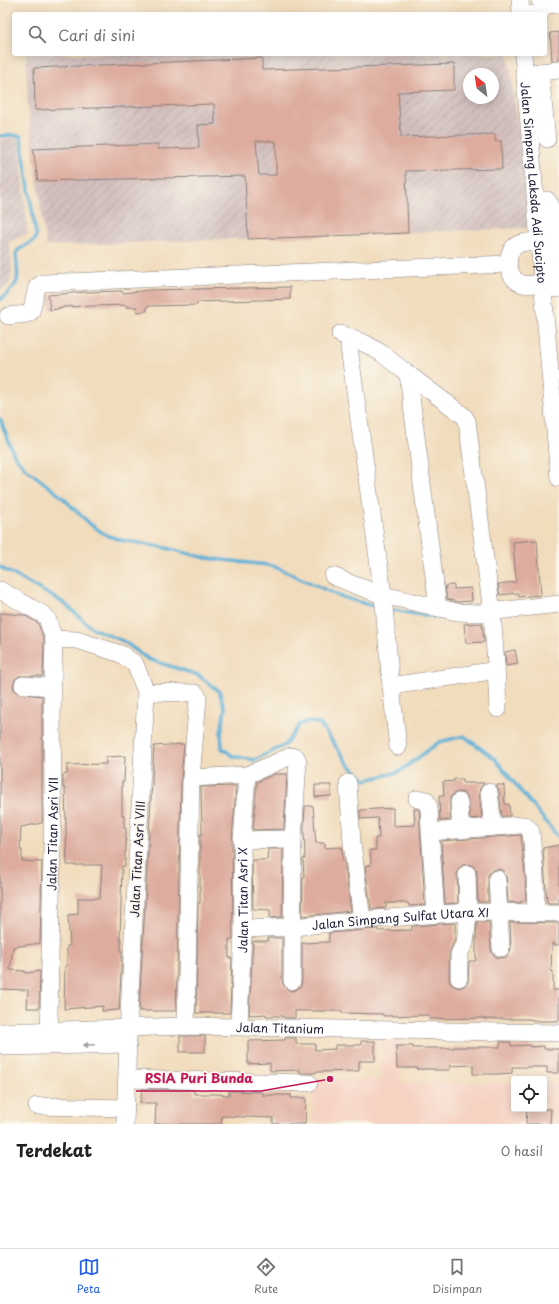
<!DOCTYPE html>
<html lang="id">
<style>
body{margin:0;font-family:"Playpen Sans",sans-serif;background:#f2f2f2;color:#202124}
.controls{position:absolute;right:12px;bottom:12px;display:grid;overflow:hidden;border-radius:4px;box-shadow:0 2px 10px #0003}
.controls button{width:36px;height:36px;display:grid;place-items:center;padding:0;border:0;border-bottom:1px solid #e0e0e0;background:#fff;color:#202124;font:20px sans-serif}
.compass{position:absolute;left:463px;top:68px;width:36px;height:36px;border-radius:50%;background:#fff;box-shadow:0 2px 10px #0003;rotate:330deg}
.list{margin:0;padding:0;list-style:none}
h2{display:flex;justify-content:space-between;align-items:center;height:52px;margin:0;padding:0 16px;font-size:17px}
h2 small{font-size:13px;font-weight:400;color:#757577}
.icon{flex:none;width:22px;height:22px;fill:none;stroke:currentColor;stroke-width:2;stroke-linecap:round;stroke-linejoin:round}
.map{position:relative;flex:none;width:559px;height:1124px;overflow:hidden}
.search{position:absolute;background:#fff;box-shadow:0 2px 10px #0003;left:12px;right:12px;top:12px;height:44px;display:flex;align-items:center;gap:10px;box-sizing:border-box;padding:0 14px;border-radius:4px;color:#757577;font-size:15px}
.sheet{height:124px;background:#fff}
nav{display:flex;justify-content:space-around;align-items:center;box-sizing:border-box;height:56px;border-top:1px solid #e0e0e0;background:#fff;font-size:11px;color:#757577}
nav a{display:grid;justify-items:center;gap:2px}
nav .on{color:#2563eb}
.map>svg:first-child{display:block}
.built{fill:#f6d2c3}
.industrial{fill:url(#industrial-furrows);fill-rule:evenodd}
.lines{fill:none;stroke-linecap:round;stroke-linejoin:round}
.stream{stroke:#5bafd6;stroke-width:3.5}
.building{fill:#ddac9e;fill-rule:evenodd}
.minor-casing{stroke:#8a7f7c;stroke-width:18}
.minor{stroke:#fff;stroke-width:17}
.oneway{fill:#9c9ca7}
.labels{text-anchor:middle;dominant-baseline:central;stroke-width:3.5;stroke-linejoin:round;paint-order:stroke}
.street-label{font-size:12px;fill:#22223b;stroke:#fbf7ec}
.leader{fill:none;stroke:#c2185b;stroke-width:1.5}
.callout-dot{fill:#c2185b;stroke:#fbf7ec;stroke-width:1.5}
.callout-label{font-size:13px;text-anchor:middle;font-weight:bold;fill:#c2185b;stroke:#fbf7ec;stroke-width:3.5;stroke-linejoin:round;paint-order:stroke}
</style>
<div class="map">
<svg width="559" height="1124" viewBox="0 0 559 1124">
<defs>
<pattern id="industrial-furrows" width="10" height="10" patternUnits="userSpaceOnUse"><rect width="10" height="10" fill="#d1bfbd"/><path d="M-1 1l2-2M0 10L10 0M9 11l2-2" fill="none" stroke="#b3a4a3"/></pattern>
</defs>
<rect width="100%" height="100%" fill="#fbf7ec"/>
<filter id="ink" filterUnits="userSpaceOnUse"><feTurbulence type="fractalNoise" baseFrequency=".025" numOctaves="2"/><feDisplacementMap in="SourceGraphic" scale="8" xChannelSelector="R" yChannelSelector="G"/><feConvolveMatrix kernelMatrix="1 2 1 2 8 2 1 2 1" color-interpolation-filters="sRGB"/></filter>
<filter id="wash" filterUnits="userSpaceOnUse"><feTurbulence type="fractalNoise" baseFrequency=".012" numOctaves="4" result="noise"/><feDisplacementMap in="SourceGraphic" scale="16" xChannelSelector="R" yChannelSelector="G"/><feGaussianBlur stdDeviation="0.9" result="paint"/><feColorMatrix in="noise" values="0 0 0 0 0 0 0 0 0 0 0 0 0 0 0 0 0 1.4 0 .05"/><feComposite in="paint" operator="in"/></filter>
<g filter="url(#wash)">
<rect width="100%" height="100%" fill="#f1dcbc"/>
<!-- built -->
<polygon class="built" points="382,1036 401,1036 400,1082 514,1083 514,1109 544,1109 544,1083 559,1084 559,1124 313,1123 312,1079 382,1080"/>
<!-- industrial -->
<g class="industrial">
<path d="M26,54H508L519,133V146L523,147L528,228L46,246L28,110ZM469,74H493V98H469Z"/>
<polygon points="13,138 19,140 28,234 9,242 12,272 9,284 0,291 0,140"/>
</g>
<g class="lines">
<!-- stream -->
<g class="stream">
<path d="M0,136L14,135L21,137L36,235L35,240L18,250L16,254C18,281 22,282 0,300"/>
<polyline points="0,419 14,455 24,467 62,497 90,524 106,535 121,540 166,548 206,558 268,565 278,568 339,596 376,607"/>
<polyline points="0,567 64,603 92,628 123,641 148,659 198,675 219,691 225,709 221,733 222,748 233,756 254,760 285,745 300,724 310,722 320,724 349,765 366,780 399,772 439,742 464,736 495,759 559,838"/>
<polyline points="392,610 441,618"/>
</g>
</g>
<g id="blocks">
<!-- building -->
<g class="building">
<polygon points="559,32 559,60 552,61 550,33"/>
<path d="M262,58V70L454,64V90L398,92L401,137L495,134V141H501L502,169L406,171L408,233L248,239L245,176L38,181L33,149L158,144V149L199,148L198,125L215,124L214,104L35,110L34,68ZM256,141H276V175H259Z"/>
<polygon points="290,287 290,299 197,302 197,305 147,306 147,311 137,312 137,307 126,307 126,305 63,307 63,308 50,310 48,295 86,292 122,291 122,293 149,290"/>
<polygon points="537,540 541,595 519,597 518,593 500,595 498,584 516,582 513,542"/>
<polygon points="454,585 454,589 471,588 472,601 457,602 447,599 445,586"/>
<polygon points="0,613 24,615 38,623 44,640 43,676 19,676 15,679 13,685 14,690 18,693 42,696 42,823 21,827 20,850 22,850 22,861 42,862 40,943 13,947 10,970 25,971 25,973 40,971 39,1008 27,1008 28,990 0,989 0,668 1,652 0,652"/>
<polygon points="482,623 484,642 466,643 464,624"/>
<polygon points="515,650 518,664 506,666 505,652"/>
<polygon points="184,744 181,778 176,1011 139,1011 154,746"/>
<polygon points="125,756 124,782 122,782 122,815 124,815 124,828 126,828 126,852 125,852 125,866 122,866 120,939 121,939 121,952 122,951 119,1010 102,1011 103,1006 64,1009 65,966 67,966 67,946 70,946 68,915 78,914 78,898 100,898 102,865 67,865 65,788 63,788 63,775 67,774 67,765 106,764 106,757"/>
<polygon points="275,774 287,774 284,829 253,830 257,782"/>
<polygon points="454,779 463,779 463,783 484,783 480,788 479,793 482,818 470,819 467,797 464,793 458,792 453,794 450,798 450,820 440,821 439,796 444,796 443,782 454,781"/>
<polygon points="315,785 331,785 331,796 315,797"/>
<polygon points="496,785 504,785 505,804 509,804 510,816 502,816 499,791"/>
<polygon points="236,786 232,840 233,939 229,939 229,958 232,958 230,1013 196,1013 198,903 200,903 200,834 202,834 201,787"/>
<polygon points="305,806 313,806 316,843 325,843 325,848 342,847 343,862 344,861 351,911 302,916 303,877 304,877 303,859 305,859 304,828"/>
<polygon points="393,808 393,825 396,826 415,825 414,809 419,809 425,905 409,906 408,903 386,903 386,908 371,909 365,866 371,865 370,850 376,850 375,838 379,838 378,818 360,819 360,810"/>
<polygon points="521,835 525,876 526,901 521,901 521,903 508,902 506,874 502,870 497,869 492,870 488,875 488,902 478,902 477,874 476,869 472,865 466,864 462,865 458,869 457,874 458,903 445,904 441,841"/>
<polygon points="559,845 559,903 547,903 543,848"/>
<polygon points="268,849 283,849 282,917 270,918 270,910 253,909 252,860 267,860"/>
<polygon points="477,922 489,922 491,949 492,953 496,957 501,958 506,957 510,952 511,947 510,922 559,923 559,945 554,945 554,943 552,943 551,971 553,971 553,990 559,990 559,1021 539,1021 528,1019 484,1019 484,1018 429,1019 429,1015 383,1016 383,1014 342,1013 342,1011 295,1011 295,1018 285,1018 282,1016 266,1016 266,1014 249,1015 253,941 268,941 268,938 282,938 282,981 284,986 287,989 292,991 297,989 301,986 302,981 302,943 329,942 329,933 376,929 378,929 378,931 412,930 412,926 455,923 455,940 454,940 449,954 449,978 450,983 454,986 459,988 464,986 468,983 469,961 476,961 476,938"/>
<rect x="180" y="1036" width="25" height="16"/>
<polygon points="285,1038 296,1038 296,1044 315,1044 315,1050 335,1049 335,1045 361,1045 361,1041 375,1041 375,1061 359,1061 359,1071 315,1072 315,1073 300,1073 300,1070 270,1071 270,1063 248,1064 248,1041 285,1040"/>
<polygon points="500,1042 511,1042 511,1046 530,1045 530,1047 544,1046 544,1049 559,1049 559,1073 547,1073 547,1067 512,1067 512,1073 497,1074 473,1074 473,1065 450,1066 450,1070 434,1070 434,1069 417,1069 417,1068 397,1068 396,1046 413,1046 413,1048 454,1048 454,1047 500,1047"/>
<polygon points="142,1089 194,1090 194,1094 216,1094 229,1095 229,1091 262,1092 262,1095 291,1095 291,1098 306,1098 305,1124 273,1124 273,1118 222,1116 221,1124 155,1124 156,1103 140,1103"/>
<polygon points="527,1109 551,1109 550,1124 526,1124"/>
</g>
</g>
</g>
<g filter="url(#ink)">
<use href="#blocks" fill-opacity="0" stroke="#8a7f7c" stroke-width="1"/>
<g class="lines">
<defs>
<g id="minor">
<polyline points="520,0 521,14"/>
<polyline points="540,0 545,5 559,4"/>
<polyline points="533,14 539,14 545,5"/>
<path id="s1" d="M523,54L559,478"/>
<polyline points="540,72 547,139"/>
<polyline points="529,73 559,70"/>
<polyline points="535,200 547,200 551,206 556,289 559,289"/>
<path d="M539,241C531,242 520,241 514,247C504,258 508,280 523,284C529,285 537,284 543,283"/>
<polyline points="8,316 27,314 31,312 37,287 43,283 508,264"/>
<polyline points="340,334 366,344 381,353 408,374"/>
<polyline points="350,338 349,347 383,595 391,686 491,671 494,668 496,665 492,612 467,421 464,416 408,374 438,608"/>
<polyline points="333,576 357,586 383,595 457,612 479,613 559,604"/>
<polyline points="0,590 44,615 47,618 54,639 77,640 121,654 135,664 146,692 129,1013 125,1124"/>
<polyline points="496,665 498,709"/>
<polyline points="23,685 53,687"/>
<polyline points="391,686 398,747"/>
<polyline points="146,692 195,693 197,695 198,698 191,778 186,1026"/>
<polyline points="191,778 247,775 291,756 296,757 298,761 293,839 292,981"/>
<polyline points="348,783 352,843 362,920"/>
<polyline points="489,792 493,827"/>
<polyline points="417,799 426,800 429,807 430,832 520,825 525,825 531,831 535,875 536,913"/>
<polyline points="459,802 461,830"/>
<polyline points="430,832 436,914"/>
<polyline points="242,840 293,839"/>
<polyline points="497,879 501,948"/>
<path id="s2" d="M243,929L293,927L362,920L468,912L559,913"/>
<polyline points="459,978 459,954 465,943 468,916 467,874"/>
<path id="s3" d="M239,1026L243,929L242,840L247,775"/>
<path id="s4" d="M50,1029L49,1014L53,793L52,715L54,639"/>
<path id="s5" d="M0,1032L186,1026L559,1033"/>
<polyline points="0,1044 7,1047 128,1044"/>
<polyline points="128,1079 309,1083"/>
<polyline points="37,1106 126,1108"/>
</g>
</defs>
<!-- minor casing -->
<use href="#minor" class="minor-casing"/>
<!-- minor -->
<use href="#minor" class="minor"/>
</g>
<!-- one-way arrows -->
<defs><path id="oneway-solid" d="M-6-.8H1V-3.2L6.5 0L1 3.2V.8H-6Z"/></defs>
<use class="oneway" href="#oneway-solid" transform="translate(89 1045) rotate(178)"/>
</g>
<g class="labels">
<!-- street labels -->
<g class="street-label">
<text stroke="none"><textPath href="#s1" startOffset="129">Jalan Simpang Laksda Adi Sucipto</textPath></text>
<text stroke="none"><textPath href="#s4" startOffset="195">Jalan Titan Asri VII</textPath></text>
<text transform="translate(137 859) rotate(-87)">Jalan Titan Asri VIII</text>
<text stroke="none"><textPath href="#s3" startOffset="126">Jalan Titan Asri X</textPath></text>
<text stroke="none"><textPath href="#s2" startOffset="158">Jalan Simpang Sulfat Utara XI</textPath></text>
<text stroke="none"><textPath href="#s5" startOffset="280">Jalan Titanium</textPath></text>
</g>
</g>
<!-- callouts -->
<path class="leader" d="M330 1079L261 1091H136"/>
<circle class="callout-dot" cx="330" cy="1079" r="4"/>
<g class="callout-label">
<text x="199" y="1083">RSIA Puri Bunda</text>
</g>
</svg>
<div class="controls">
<button><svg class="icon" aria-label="locate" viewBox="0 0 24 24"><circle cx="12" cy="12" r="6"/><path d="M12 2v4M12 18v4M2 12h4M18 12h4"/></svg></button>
</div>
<svg class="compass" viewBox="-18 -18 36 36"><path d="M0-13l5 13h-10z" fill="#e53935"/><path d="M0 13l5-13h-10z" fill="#757577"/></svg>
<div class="search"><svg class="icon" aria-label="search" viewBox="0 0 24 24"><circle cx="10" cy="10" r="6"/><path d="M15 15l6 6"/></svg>Cari di sini</div>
</div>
<section class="sheet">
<h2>Terdekat<small>0 hasil</small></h2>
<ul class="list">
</ul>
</section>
<nav>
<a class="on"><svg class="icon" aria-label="map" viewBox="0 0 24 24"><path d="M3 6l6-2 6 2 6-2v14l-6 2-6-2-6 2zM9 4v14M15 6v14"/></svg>Peta</a>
<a><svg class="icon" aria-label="directions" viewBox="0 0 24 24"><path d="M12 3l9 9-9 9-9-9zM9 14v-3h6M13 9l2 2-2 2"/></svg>Rute</a>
<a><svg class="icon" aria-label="saved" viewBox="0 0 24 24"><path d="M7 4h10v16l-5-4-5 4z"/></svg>Disimpan</a>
</nav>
